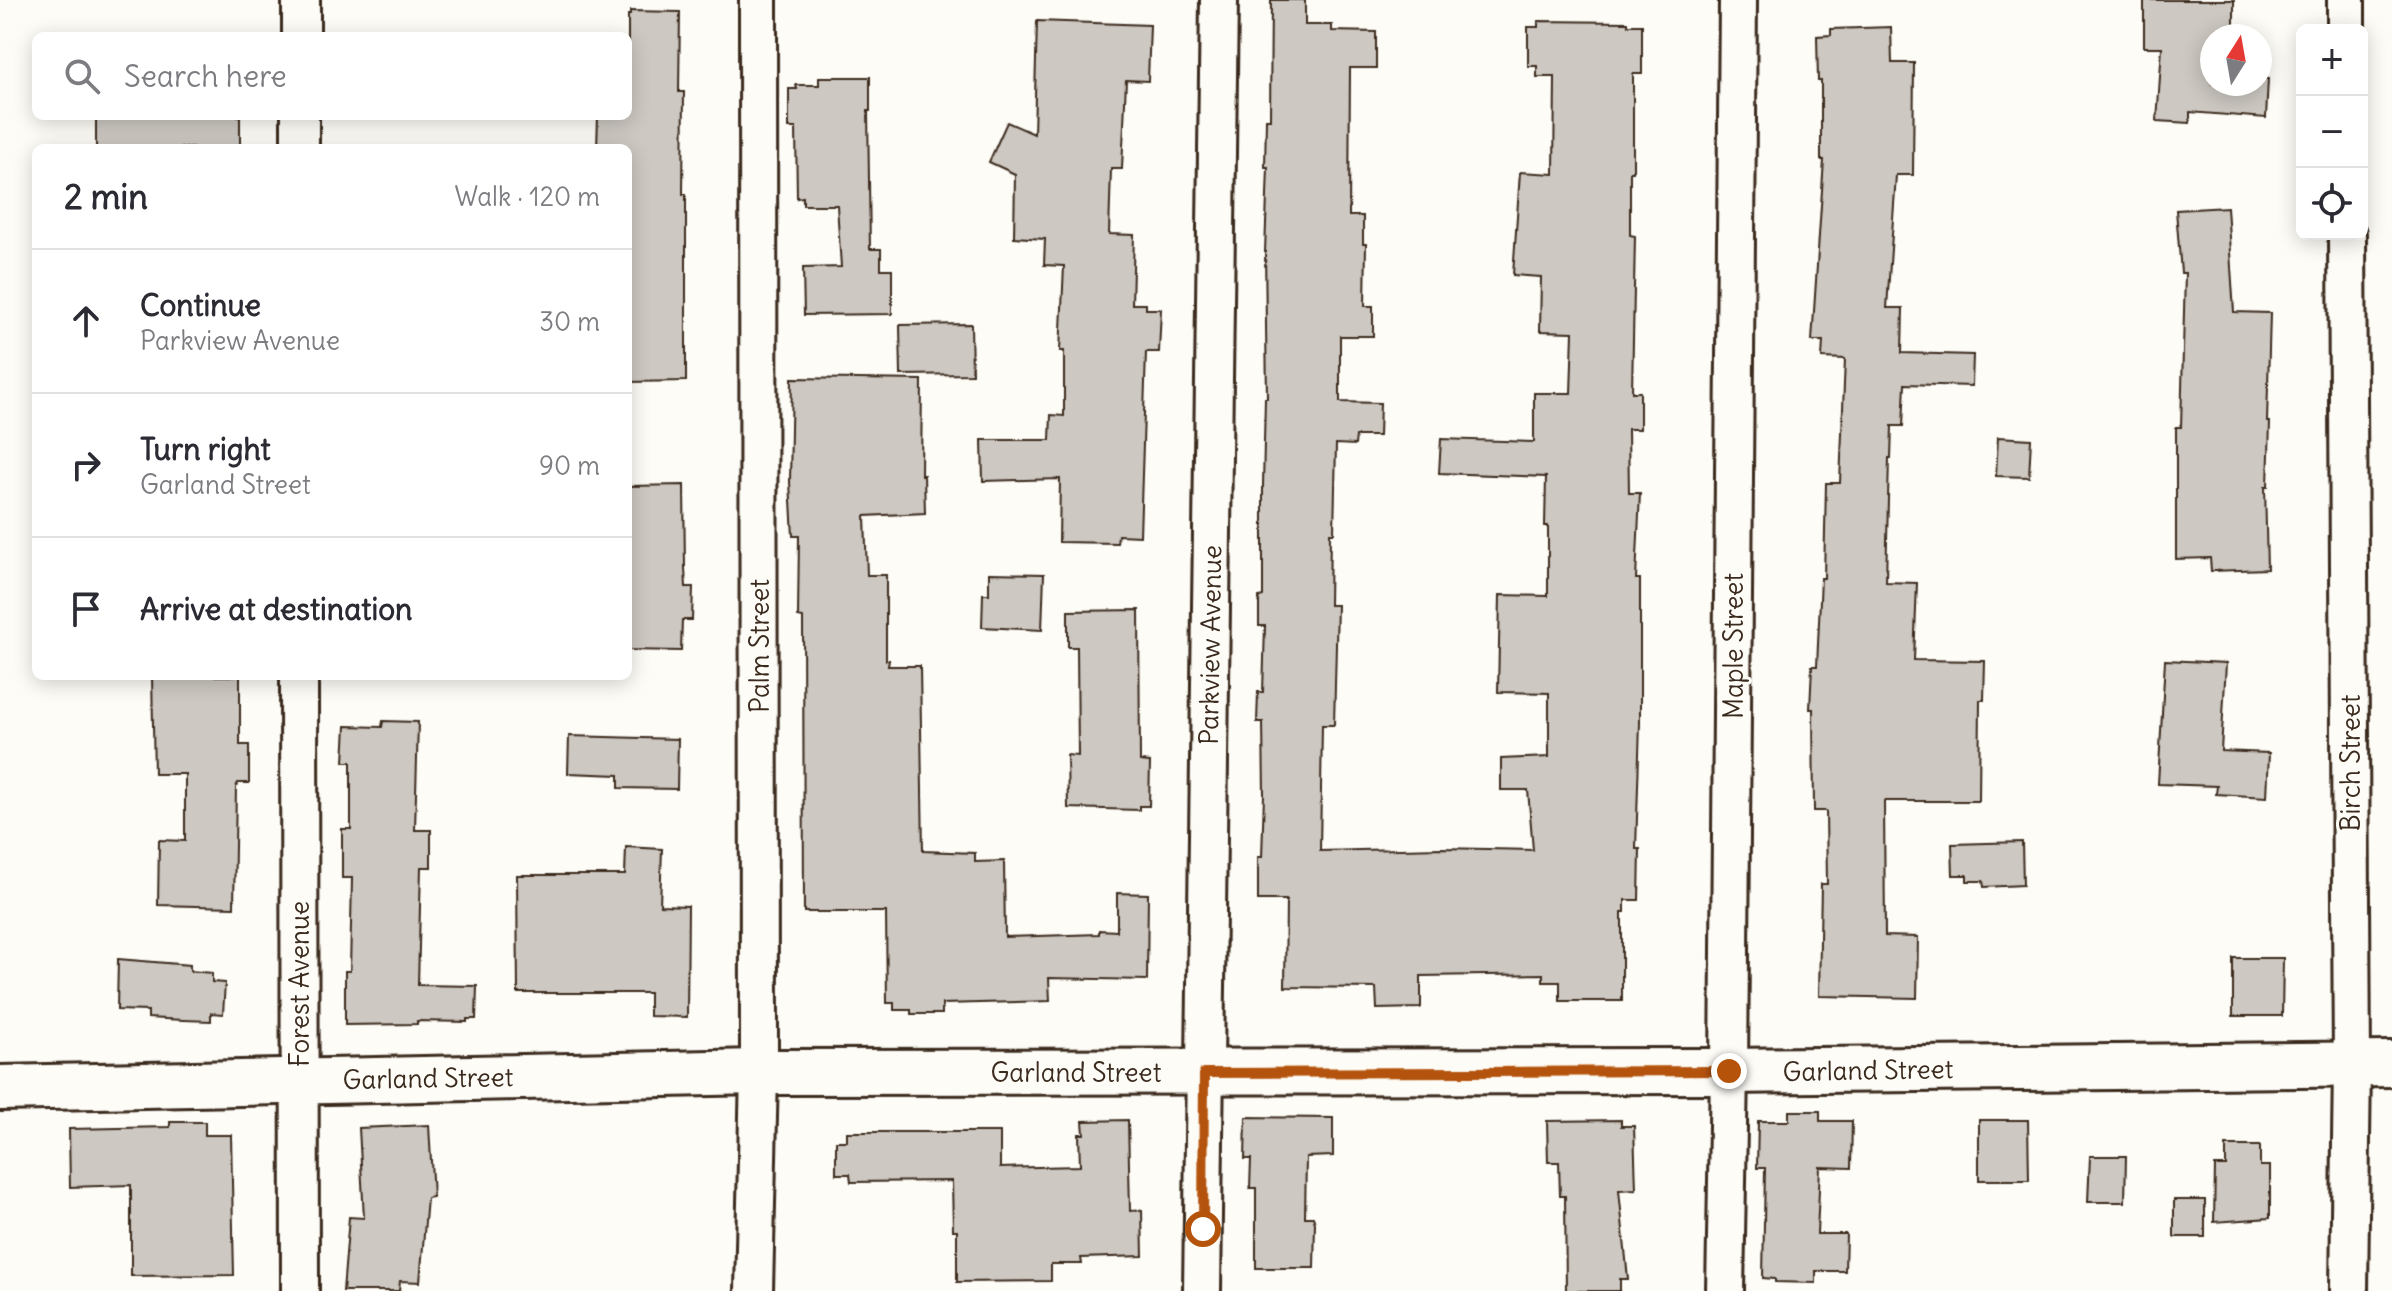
<!DOCTYPE html>
<meta charset="utf-8">
<style>
body{margin:0;font-family:Delius,sans-serif;background:#f7f7f7;color:#2b2b33}
.controls{position:absolute;right:24px;top:24px;display:grid;overflow:hidden;border-radius:12px;box-shadow:0 4px 20px #0003}
.controls button{width:72px;height:72px;display:grid;place-items:center;padding:0;border:0;border-bottom:2px solid #e1e1e2;background:#fff;color:#2b2b33;font:40px sans-serif}
.compass{position:absolute;left:2200px;top:24px;width:72px;height:72px;border-radius:50%;background:#fff;box-shadow:0 4px 20px #0003;rotate:11deg}
.stop{position:absolute;width:24px;height:24px;margin:-18px;border:6px solid #b45309;border-radius:50%;background:#fff}
.stop.end{background:#b45309;border-color:#fff;box-shadow:0 2px 8px #0008}
.list{margin:0;padding:0;list-style:none}
h2{display:flex;justify-content:space-between;align-items:center;height:104px;margin:0;padding:0 32px;font-size:34px}
h2 small{font-size:26px;font-weight:400;color:#7c7c81}
.list li{display:grid;grid-template-columns:52px 1fr auto;gap:24px;align-items:center;box-sizing:border-box;height:144px;padding:0 32px;border-top:2px solid #e1e1e2}
.list b{display:block;font-size:30px;white-space:nowrap}
.list p{margin:0;font-size:26px;white-space:nowrap;color:#7c7c81}
.list em{font-size:26px;font-style:normal;color:#7c7c81}
.icon{flex:none;width:44px;height:44px;fill:none;stroke:currentColor;stroke-width:2;stroke-linecap:round;stroke-linejoin:round}
.map{position:relative;flex:none;width:2392px;height:1291px;overflow:hidden}
.search{position:absolute;background:#fff;box-shadow:0 4px 20px #0003;left:32px;top:32px;width:600px;height:88px;display:flex;align-items:center;gap:20px;box-sizing:border-box;padding:0 28px;border-radius:12px;color:#7c7c81;font-size:30px}
.panel{position:absolute;background:#fff;box-shadow:0 4px 20px #0003;left:32px;top:144px;width:600px;height:536px;border-radius:12px}
.map>svg:first-child{display:block}
.building{fill:#cdc8c2;stroke:#3b2a1e;stroke-width:2}
.lines{fill:none;stroke-linecap:round;stroke-linejoin:round}
.street-casing{stroke:#3b2a1e;stroke-width:42}
.secondary-casing{stroke:#3b2a1e;stroke-width:50}
.street{stroke:#fdfcf7;stroke-width:36}
.secondary{stroke:#fdfcf7;stroke-width:44}
.route{stroke:#b45309;stroke-width:10}
.labels{text-anchor:middle;dominant-baseline:central;stroke-width:6;stroke-linejoin:round;paint-order:stroke}
.street-label{font-size:26px;fill:#3b2a1e;stroke:#fdfcf7}
</style>
<div class="map">
<svg width="2392" height="1291" viewBox="0 0 2392 1291">
<rect width="100%" height="100%" fill="#fdfcf7"/>
<filter id="ink" filterUnits="userSpaceOnUse"><feTurbulence type="fractalNoise" baseFrequency=".0125" numOctaves="2"/><feDisplacementMap in="SourceGraphic" scale="16" xChannelSelector="R" yChannelSelector="G"/><feConvolveMatrix kernelMatrix="1 2 1 2 8 2 1 2 1" color-interpolation-filters="sRGB"/></filter>
<g filter="url(#ink)">
<!-- building -->
<g class="building">
<polygon points="1271,0 1305,0 1305,25 1332,25 1332,31 1376,32 1376,68 1350,68 1349,216 1363,216 1363,244 1366,244 1365,306 1373,306 1373,336 1340,336 1340,402 1380,403 1379,436 1356,436 1355,445 1336,444 1334,533 1330,533 1329,605 1337,605 1334,725 1322,725 1320,851 1441,848 1533,850 1528,790 1501,790 1501,759 1549,757 1549,693 1498,692 1500,595 1548,596 1548,526 1545,526 1546,477 1439,473 1441,439 1534,442 1534,393 1571,393 1573,332 1540,331 1541,277 1513,275 1520,172 1554,174 1555,77 1537,77 1537,66 1528,66 1528,27 1538,27 1538,21 1628,22 1628,25 1642,25 1642,74 1633,74 1633,172 1630,172 1630,235 1635,236 1632,392 1640,392 1640,429 1628,429 1629,493 1640,493 1636,579 1640,579 1640,723 1636,849 1640,849 1639,900 1625,900 1625,912 1622,912 1622,1001 1560,1001 1560,982 1543,982 1543,974 1421,976 1421,1008 1377,1009 1376,988 1285,987 1286,900 1258,900 1258,857 1262,857 1264,794 1263,722 1257,722 1258,692 1263,692 1265,626 1259,626 1259,597 1263,596 1263,486 1265,398 1267,398 1265,252 1268,167 1265,167 1266,119 1270,119"/>
<polygon points="2144,0 2234,0 2234,36 2212,36 2212,84 2260,84 2260,78 2268,79 2266,118 2190,112 2190,123 2157,121 2162,47 2144,47"/>
<polygon points="630,11 680,12 679,92 684,92 683,194 686,194 686,381 628,382 628,148 597,148 598,116 628,116 628,15 630,15"/>
<polygon points="1037,21 1150,25 1148,81 1126,80 1122,169 1111,169 1109,234 1134,235 1132,304 1146,304 1146,309 1161,309 1159,352 1146,352 1140,536 1118,535 1117,543 1059,542 1060,479 983,481 982,440 1050,440 1051,415 1064,416 1064,351 1060,351 1064,266 1044,265 1045,239 1014,237 1015,174 989,162 1007,122 1034,134"/>
<polygon points="1891,27 1892,63 1914,63 1913,175 1896,175 1887,308 1903,308 1902,353 1973,355 1972,386 1905,384 1903,426 1892,426 1891,458 1889,458 1886,582 1917,583 1914,660 1985,661 1984,700 1980,700 1979,801 1884,801 1885,936 1918,937 1917,998 1819,996 1821,884 1827,884 1826,811 1814,811 1813,709 1810,709 1812,666 1817,666 1821,578 1824,578 1826,483 1840,483 1845,359 1822,358 1823,341 1812,341 1824,160 1821,160 1821,81 1818,81 1817,36 1831,35 1831,29"/>
<polygon points="819,77 870,77 870,111 868,111 870,249 881,249 881,269 892,269 892,314 804,315 803,268 841,267 837,205 803,205 803,197 797,198 796,128 789,128 789,89 797,89 796,85 819,85"/>
<rect x="96" y="116" width="144" height="32"/>
<polygon points="2227,207 2234,312 2270,313 2267,422 2270,422 2268,486 2265,486 2267,569 2211,571 2210,558 2176,559 2176,427 2181,427 2185,273 2181,273 2176,210"/>
<polygon points="971,324 972,374 901,375 900,325"/>
<polygon points="792,378 922,380 921,475 924,475 925,513 865,516 867,575 886,575 886,660 889,660 888,666 920,666 923,851 975,853 975,862 1004,861 1005,937 1099,934 1099,930 1117,931 1117,893 1148,894 1147,980 1049,978 1050,1001 942,1004 942,1014 911,1014 911,1010 894,1010 894,1003 887,1003 886,912 804,912 803,618 798,617 799,536 793,536 790,482"/>
<polygon points="1998,437 2031,439 2029,477 1996,476"/>
<polygon points="684,485 685,568 686,587 693,587 692,620 682,620 681,651 628,650 628,486"/>
<polygon points="989,573 1044,574 1042,630 982,627 983,594 989,594"/>
<polygon points="1139,610 1140,761 1150,762 1149,806 1139,806 1139,810 1068,808 1067,755 1078,756 1077,647 1068,647 1068,611"/>
<polygon points="2165,660 2226,663 2221,751 2269,753 2267,797 2216,794 2217,786 2158,784"/>
<polygon points="152,676 240,676 240,745 249,745 249,783 238,783 236,787 234,907 158,905 159,840 185,841 185,774 154,774"/>
<polygon points="383,721 418,722 415,830 431,830 431,867 421,867 418,985 477,986 476,1019 467,1019 467,1022 417,1021 417,1024 345,1025 345,971 350,971 352,878 342,878 342,829 351,829 351,762 344,762 346,726 382,727"/>
<polygon points="569,736 678,739 677,789 619,788 619,775 568,773"/>
<polygon points="2022,842 2023,885 1984,887 1983,881 1967,881 1967,875 1953,875 1952,844"/>
<polygon points="626,847 662,849 660,905 688,906 687,1017 649,1016 649,993 518,993 517,875 625,875"/>
<polygon points="2233,958 2283,958 2282,1016 2233,1016"/>
<polygon points="118,959 190,965 190,971 212,973 212,982 225,983 223,1014 211,1013 211,1021 183,1020 148,1018 148,1011 117,1010"/>
<polygon points="1789,1111 1820,1111 1820,1121 1852,1121 1851,1168 1820,1167 1817,1234 1846,1234 1845,1271 1816,1271 1816,1283 1775,1282 1775,1279 1763,1278 1765,1168 1757,1168 1758,1121 1789,1121"/>
<polygon points="1246,1117 1333,1118 1333,1156 1306,1157 1305,1217 1313,1217 1315,1223 1314,1268 1256,1268 1256,1188 1250,1188 1251,1159 1245,1159"/>
<polygon points="1128,1120 1130,1211 1142,1210 1143,1256 1081,1258 1082,1264 1051,1264 1051,1281 957,1282 957,1230 953,1230 952,1181 851,1182 850,1174 836,1174 836,1141 847,1141 847,1132 1000,1132 1000,1168 1080,1166 1079,1134 1084,1134 1083,1121"/>
<polygon points="1621,1120 1621,1126 1634,1126 1636,1189 1619,1190 1628,1279 1620,1279 1620,1291 1566,1291 1565,1196 1560,1196 1559,1162 1548,1162 1547,1121"/>
<polygon points="1979,1120 2028,1120 2029,1180 1979,1180"/>
<polygon points="170,1122 205,1122 205,1135 231,1135 234,1275 131,1276 131,1185 70,1187 69,1129 170,1127"/>
<polygon points="429,1125 433,1197 427,1198 420,1282 400,1281 399,1291 343,1291 349,1217 364,1218 359,1128"/>
<polygon points="2226,1146 2260,1146 2260,1166 2270,1166 2270,1218 2214,1222 2215,1166 2226,1166"/>
<polygon points="2090,1156 2126,1156 2125,1202 2088,1202"/>
<rect x="2174" y="1200" width="31" height="37"/>
</g>
<g class="lines">
<defs>
<g id="street">
<polyline points="2346,0 2346,30"/>
<polyline points="301,36 301,0"/>
<polyline points="300,148 300,116"/>
<polyline points="2347,234 2352,1065 2349,1291"/>
<polyline points="299,676 300,1291"/>
<polyline points="754,1291 759,1072 758,0"/>
<polyline points="1202,1291 1219,0"/>
<polyline points="1725,1291 1729,1071 1738,0"/>
</g>
<polyline id="secondary" points="0,1088 759,1072 1729,1071 2392,1064"/>
</defs>
<!-- street casing -->
<use href="#street" class="street-casing"/>
<!-- secondary casing -->
<use href="#secondary" class="secondary-casing"/>
<!-- street -->
<use href="#street" class="street"/>
<!-- secondary -->
<use href="#secondary" class="secondary"/>
</g>
</g>
<g class="lines" filter="url(#ink)">
<!-- route -->
<polyline class="route" points="1203,1229 1204,1073 1729,1071"/>
</g>
<g class="labels">
<!-- street labels -->
<g class="street-label">
<text transform="translate(1210 645) rotate(-89)">Parkview Avenue</text>
<text transform="translate(759 646) rotate(-90)">Palm Street</text>
<text transform="translate(1733 646) rotate(-90)">Maple Street</text>
<text transform="translate(2350 763) rotate(-90)">Birch Street</text>
<text transform="translate(299 984) rotate(-90)">Forest Avenue</text>
<text transform="translate(1868 1070) rotate(-1)">Garland Street</text>
<text x="1076" y="1072">Garland Street</text>
<text transform="translate(428 1078) rotate(-1)">Garland Street</text>
</g>
</g>
</svg>
<div class="controls">
<button>+</button>
<button>−</button>
<button><svg class="icon" aria-label="locate" viewBox="0 0 24 24"><circle cx="12" cy="12" r="6"/><path d="M12 2v4M12 18v4M2 12h4M18 12h4"/></svg></button>
</div>
<svg class="compass" viewBox="-18 -18 36 36"><path d="M0-13l5 13h-10z" fill="#e53935"/><path d="M0 13l5-13h-10z" fill="#7c7c81"/></svg>
<div class="stop" style="left:1203px;top:1229px"></div>
<div class="stop end" style="left:1729px;top:1071px"></div>
<div class="search"><svg class="icon" aria-label="search" viewBox="0 0 24 24"><circle cx="10" cy="10" r="6"/><path d="M15 15l6 6"/></svg>Search here</div>
<section class="panel">
<h2>2 min<small>Walk · 120 m</small></h2>
<ul class="list">
<li><svg class="icon" aria-label="ahead" viewBox="0 0 24 24"><path d="M12 20V5M6 11l6-6 6 6"/></svg><div><b>Continue</b><p>Parkview Avenue</p></div><em>30 m</em></li>
<li><svg class="icon" aria-label="right" viewBox="0 0 24 24"><path d="M7 20v-9h11M14 6l5 5-5 5"/></svg><div><b>Turn right</b><p>Garland Street</p></div><em>90 m</em></li>
<li><svg class="icon" aria-label="arrive" viewBox="0 0 24 24"><path d="M6 21V4h12l-3 4 3 4H6"/></svg><div><b>Arrive at destination</b></div></li>
</ul>
</section>
</div>
